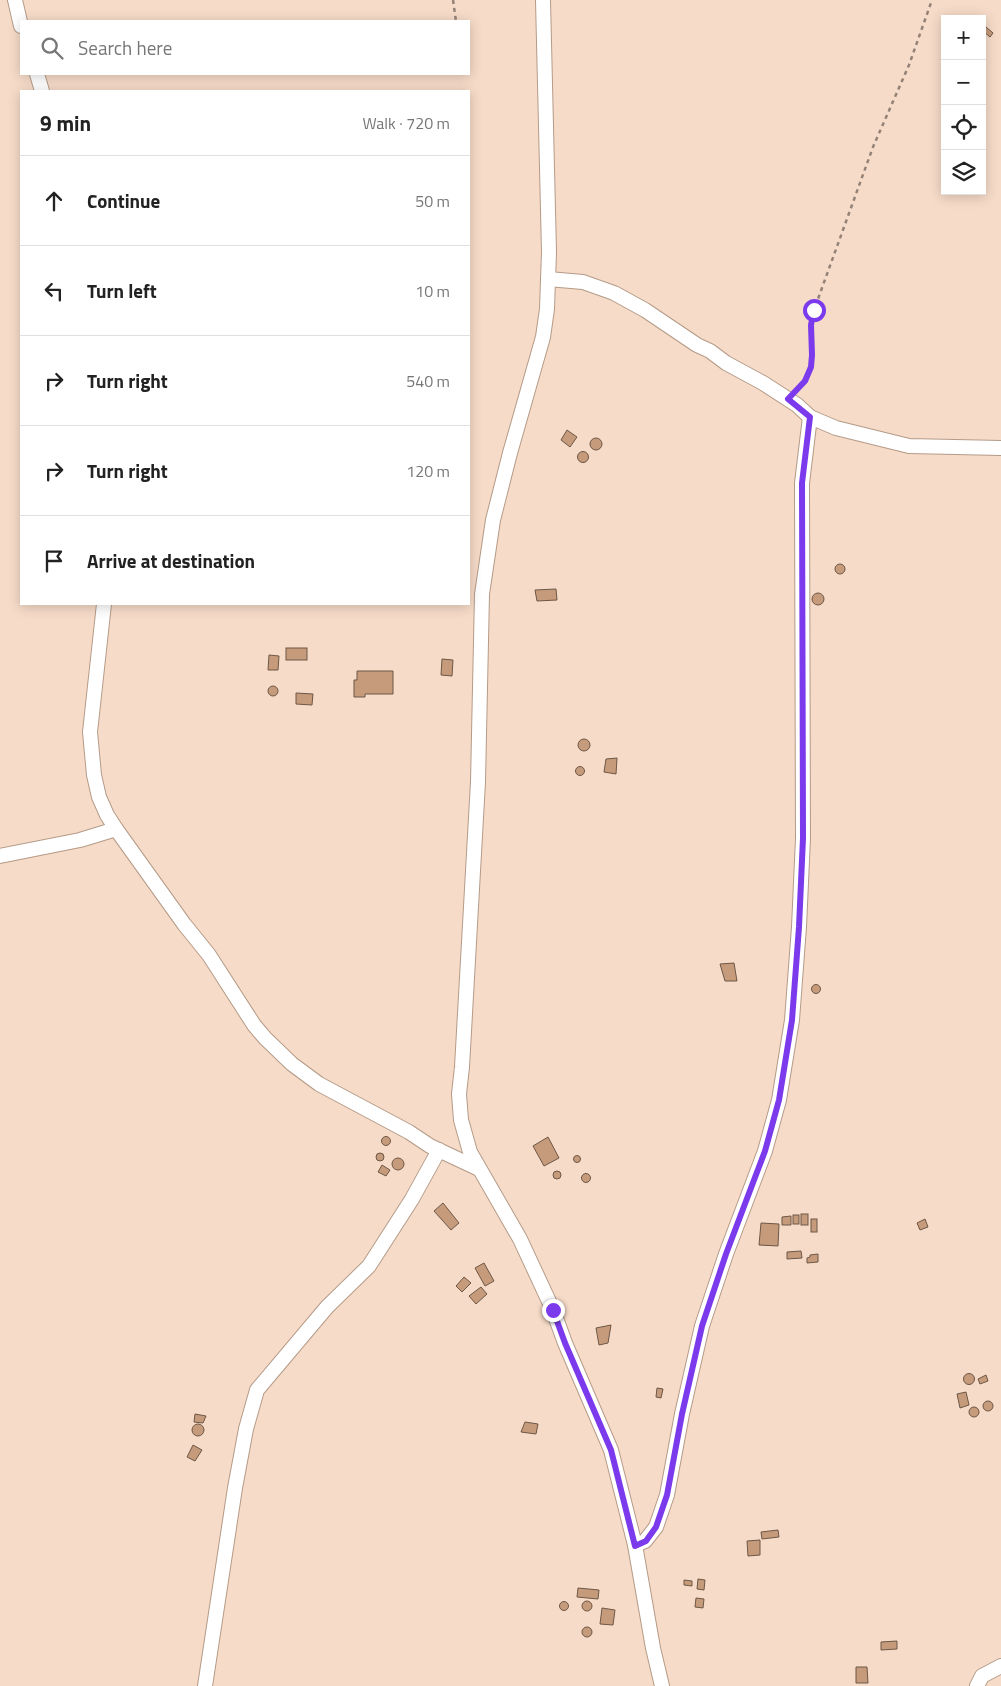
<!DOCTYPE html>
<meta charset="utf-8">
<style>
body{margin:0;font-family:"Titillium Web",sans-serif;background:#f6f6f6;color:#222}
.controls{position:absolute;right:15px;top:15px;display:grid;overflow:hidden;border-radius:0px;box-shadow:0 2px 12px #0003}
.controls button{width:45px;height:45px;display:grid;place-items:center;padding:0;border:0;border-bottom:1px solid #e0e0e0;background:#fff;color:#222;font:25px sans-serif}
.stop{position:absolute;width:15px;height:15px;margin:-11px;border:4px solid #7c3aed;border-radius:50%;background:#fff}
.stop.end{background:#7c3aed;border-color:#fff;box-shadow:0 1px 5px #0008}
.list{margin:0;padding:0;list-style:none}
h2{display:flex;justify-content:space-between;align-items:center;height:65px;margin:0;padding:0 20px;font-size:21px}
h2 small{font-size:16px;font-weight:400;color:#767676}
.list li{display:grid;grid-template-columns:32px 1fr auto;gap:15px;align-items:center;box-sizing:border-box;height:90px;padding:0 20px;border-top:1px solid #e0e0e0}
.list b{display:block;font-size:19px;white-space:nowrap}
.list em{font-size:16px;font-style:normal;color:#767676}
.icon{flex:none;width:28px;height:28px;fill:none;stroke:currentColor;stroke-width:2;stroke-linecap:round;stroke-linejoin:round}
.map{position:relative;flex:none;width:1001px;height:1686px;overflow:hidden}
.search{position:absolute;background:#fff;box-shadow:0 2px 12px #0003;left:20px;top:20px;width:450px;height:55px;display:flex;align-items:center;gap:12px;box-sizing:border-box;padding:0 18px;border-radius:0px;color:#767676;font-size:19px}
.panel{position:absolute;background:#fff;box-shadow:0 2px 12px #0003;left:20px;top:90px;width:450px;height:515px;border-radius:0px}
.map>svg:first-child{display:block}
.building{fill:#c69b7b;stroke:#6d5746}
.lines{fill:none;stroke-linecap:round;stroke-linejoin:round}
.minor-casing{stroke:#b49b88;stroke-width:16}
.path{stroke:#958276;stroke-width:2.5;stroke-dasharray:4 4;stroke-linecap:butt}
.minor{stroke:#fff;stroke-width:14}
.route{stroke:#7c3aed;stroke-width:6}
</style>
<div class="map">
<svg width="1001" height="1686" viewBox="0 0 1001 1686">
<rect width="100%" height="100%" fill="#f6dbc8"/>
<!-- building -->
<g class="building">
<polygon points="986,27 993,33 990,37 983,31"/>
<polygon points="567,430 577,437 570,447 561,440"/>
<circle cx="596" cy="444" r="6"/>
<circle cx="583" cy="457" r="5.5"/>
<circle cx="840" cy="569" r="5"/>
<polygon points="556,589 557,600 537,601 535,590"/>
<circle cx="818" cy="599" r="6"/>
<rect x="286" y="648" width="21" height="12"/>
<polygon points="269,655 279,656 278,670 268,670"/>
<polygon points="442,659 453,660 452,676 441,675"/>
<polygon points="357,671 393,671 393,694 365,694 365,697 354,697 354,680 357,680"/>
<circle cx="273" cy="691" r="5"/>
<polygon points="296,693 313,694 312,705 296,704"/>
<circle cx="584" cy="745" r="6"/>
<polygon points="617,758 616,774 604,772 606,759"/>
<circle cx="580" cy="771" r="4.5"/>
<polygon points="734,963 737,981 725,981 720,964"/>
<circle cx="816" cy="989" r="4.5"/>
<circle cx="386" cy="1141" r="4.5"/>
<polygon points="548,1137 559,1158 544,1166 533,1146"/>
<circle cx="380" cy="1157" r="4"/>
<circle cx="577" cy="1159" r="3.5"/>
<circle cx="398" cy="1164" r="6"/>
<polygon points="382,1165 390,1170 386,1176 378,1172"/>
<circle cx="557" cy="1175" r="4"/>
<circle cx="586" cy="1178" r="4.5"/>
<polygon points="443,1203 459,1223 451,1230 434,1211"/>
<rect x="801" y="1214" width="7" height="11"/>
<rect x="793" y="1215" width="6" height="9"/>
<polygon points="791,1216 791,1225 782,1225 782,1217"/>
<rect x="811" y="1219" width="6" height="13"/>
<polygon points="925,1219 928,1227 920,1230 917,1223"/>
<polygon points="761,1223 779,1224 778,1246 759,1245"/>
<polygon points="801,1251 802,1258 787,1259 787,1252"/>
<polygon points="818,1254 818,1262 807,1263 807,1258 810,1257 810,1255"/>
<polygon points="484,1263 494,1281 485,1286 475,1268"/>
<polygon points="464,1277 471,1283 462,1292 456,1286"/>
<polygon points="481,1287 487,1294 476,1304 469,1296"/>
<polygon points="611,1325 608,1343 599,1345 596,1328"/>
<circle cx="969" cy="1379" r="5.5"/>
<polygon points="986,1375 988,1381 980,1384 978,1379"/>
<polygon points="657,1388 663,1389 661,1398 656,1397"/>
<polygon points="966,1392 969,1405 960,1408 957,1394"/>
<circle cx="988" cy="1406" r="5"/>
<circle cx="974" cy="1412" r="5"/>
<polygon points="195,1414 206,1416 203,1423 194,1422"/>
<polygon points="525,1422 538,1424 536,1434 521,1432"/>
<circle cx="198" cy="1430" r="6"/>
<polygon points="193,1445 202,1450 195,1461 187,1457"/>
<polygon points="778,1530 779,1537 762,1539 761,1532"/>
<polygon points="760,1540 760,1555 748,1556 747,1541"/>
<polygon points="698,1579 705,1580 704,1590 697,1589"/>
<polygon points="684,1580 692,1581 692,1586 684,1585"/>
<polygon points="578,1588 599,1590 598,1599 577,1597"/>
<polygon points="696,1598 704,1599 703,1608 695,1607"/>
<circle cx="587" cy="1606" r="5"/>
<circle cx="564" cy="1606" r="4.5"/>
<polygon points="602,1608 615,1610 613,1625 600,1624"/>
<circle cx="587" cy="1632" r="5"/>
<polygon points="897,1641 897,1649 881,1650 881,1642"/>
<polygon points="856,1667 867,1667 868,1683 856,1683"/>
</g>
<g class="lines">
<defs>
<g id="minor">
<polyline points="15,0 21,26"/>
<polyline points="543,0 549,252 547,309 543,337 510,453 493,520 482,594 478,782 462,1067 459,1094 461,1120 470,1152 520,1239 553,1310 565,1343 611,1450 635,1545 653,1648 662,1686"/>
<polyline points="37,74 42,91"/>
<polyline points="548,279 583,282 614,293 645,310 697,345 710,351 726,363 763,383 797,405 810,417 836,428 909,446 1001,448"/>
<polyline points="104,604 90,732 94,775 99,797 107,815 116,829 184,924 209,955 254,1025 265,1038 292,1064 319,1084 409,1132 430,1146 479,1169"/>
<polyline points="0,856 80,840 116,829"/>
<polyline points="635,1545 645,1541 656,1527 667,1495 682,1414 702,1326 726,1254 765,1151 779,1100 792,1020 799,927 803,838 802,483 810,417"/>
<polyline points="205,1686 235,1488 246,1429 257,1390 327,1307 369,1266 412,1199 439,1150"/>
<polyline points="977,1686 982,1676 1001,1666"/>
</g>
</defs>
<!-- minor casing -->
<use href="#minor" class="minor-casing"/>
<!-- path -->
<g class="path">
<polyline points="453,0 456,21"/>
<path d="M797,390C820,364 808,340 814,310L873,147L909,65L932,0"/>
</g>
<!-- minor -->
<use href="#minor" class="minor"/>
</g>
<g class="lines">
<!-- route -->
<polyline class="route" points="553,1310 565,1343 611,1450 635,1546 646,1541 656,1527 667,1495 682,1414 702,1326 726,1254 765,1151 779,1100 792,1020 799,927 803,838 802,483 810,417 788,399 805,381 811,367 812,355 811,325 814,310"/>
</g>
</svg>
<div class="controls">
<button>+</button>
<button>−</button>
<button><svg class="icon" aria-label="locate" viewBox="0 0 24 24"><circle cx="12" cy="12" r="6"/><path d="M12 2v4M12 18v4M2 12h4M18 12h4"/></svg></button>
<button><svg class="icon" aria-label="layers" viewBox="0 0 24 24"><path d="M12 4l9 5-9 5-9-5zM3 14l9 5 9-5"/></svg></button>
</div>
<div class="stop" style="left:814px;top:310px"></div>
<div class="stop end" style="left:553px;top:1310px"></div>
<div class="search"><svg class="icon" aria-label="search" viewBox="0 0 24 24"><circle cx="10" cy="10" r="6"/><path d="M15 15l6 6"/></svg>Search here</div>
<section class="panel">
<h2>9 min<small>Walk · 720 m</small></h2>
<ul class="list">
<li><svg class="icon" aria-label="ahead" viewBox="0 0 24 24"><path d="M12 20V5M6 11l6-6 6 6"/></svg><div><b>Continue</b></div><em>50 m</em></li>
<li><svg class="icon" aria-label="left" viewBox="0 0 24 24"><path d="M17 20v-9H6M10 6l-5 5 5 5"/></svg><div><b>Turn left</b></div><em>10 m</em></li>
<li><svg class="icon" aria-label="right" viewBox="0 0 24 24"><path d="M7 20v-9h11M14 6l5 5-5 5"/></svg><div><b>Turn right</b></div><em>540 m</em></li>
<li><svg class="icon" aria-label="right" viewBox="0 0 24 24"><path d="M7 20v-9h11M14 6l5 5-5 5"/></svg><div><b>Turn right</b></div><em>120 m</em></li>
<li><svg class="icon" aria-label="arrive" viewBox="0 0 24 24"><path d="M6 21V4h12l-3 4 3 4H6"/></svg><div><b>Arrive at destination</b></div></li>
</ul>
</section>
</div>
